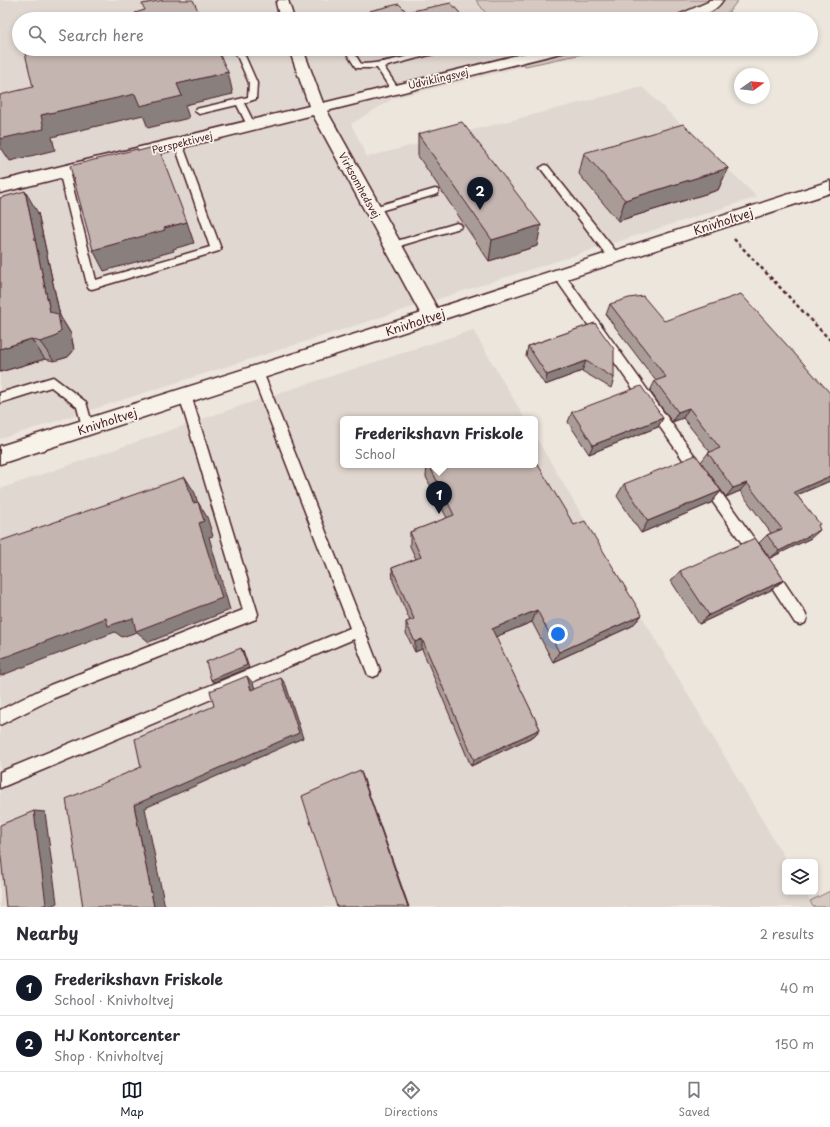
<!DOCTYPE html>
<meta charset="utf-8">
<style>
body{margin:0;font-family:"Playpen Sans",sans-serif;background:#f7f7f7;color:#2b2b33}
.controls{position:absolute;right:12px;bottom:12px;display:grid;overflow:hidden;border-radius:6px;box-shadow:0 2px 6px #0003}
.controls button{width:36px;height:36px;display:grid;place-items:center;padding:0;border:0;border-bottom:1px solid #e1e1e2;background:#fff;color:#2b2b33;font:20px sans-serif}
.compass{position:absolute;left:734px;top:68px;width:36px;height:36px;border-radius:50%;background:#fff;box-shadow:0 2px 6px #0003;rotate:75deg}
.you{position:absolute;left:558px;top:634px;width:14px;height:14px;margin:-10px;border:3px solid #fff;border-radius:50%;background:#1a73e8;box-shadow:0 0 0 6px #1a73e833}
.badge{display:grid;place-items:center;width:26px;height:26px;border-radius:50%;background:#111827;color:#fff;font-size:13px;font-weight:700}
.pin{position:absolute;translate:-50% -33px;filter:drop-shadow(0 1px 2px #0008)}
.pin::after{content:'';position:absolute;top:21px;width:14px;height:12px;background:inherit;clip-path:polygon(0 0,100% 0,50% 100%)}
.popup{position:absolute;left:340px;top:416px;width:198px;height:52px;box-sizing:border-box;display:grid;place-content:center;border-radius:6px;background:#fff;filter:drop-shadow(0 1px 3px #0005);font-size:13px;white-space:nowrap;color:#7c7c81}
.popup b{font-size:15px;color:#2b2b33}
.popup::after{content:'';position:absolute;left:50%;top:100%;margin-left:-8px;border:8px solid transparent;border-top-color:#fff}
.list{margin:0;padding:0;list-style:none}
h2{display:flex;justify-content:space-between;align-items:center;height:52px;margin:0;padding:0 16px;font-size:17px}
h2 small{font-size:13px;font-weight:400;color:#7c7c81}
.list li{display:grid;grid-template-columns:26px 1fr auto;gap:12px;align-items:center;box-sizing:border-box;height:56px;padding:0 16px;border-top:1px solid #e1e1e2}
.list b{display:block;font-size:15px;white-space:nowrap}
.list p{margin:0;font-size:13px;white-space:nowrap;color:#7c7c81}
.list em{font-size:13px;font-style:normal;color:#7c7c81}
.icon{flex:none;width:22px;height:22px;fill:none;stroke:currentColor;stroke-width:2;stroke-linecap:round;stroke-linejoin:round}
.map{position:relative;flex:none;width:830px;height:907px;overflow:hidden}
.search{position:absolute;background:#fff;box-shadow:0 2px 6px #0003;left:12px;right:12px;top:12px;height:44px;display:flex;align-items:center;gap:10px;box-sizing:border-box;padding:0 14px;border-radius:22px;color:#7c7c81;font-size:15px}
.sheet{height:164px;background:#fff}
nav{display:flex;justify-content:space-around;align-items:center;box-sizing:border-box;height:56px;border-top:1px solid #e1e1e2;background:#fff;font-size:11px;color:#7c7c81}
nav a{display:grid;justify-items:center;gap:2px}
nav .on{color:#111827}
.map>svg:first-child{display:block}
.built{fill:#e0d7d0}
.green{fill:#d5c9c2;stroke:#907476}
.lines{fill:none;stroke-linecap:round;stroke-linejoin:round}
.lane-casing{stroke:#4a1f2b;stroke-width:3}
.street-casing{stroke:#4a1f2b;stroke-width:3}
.secondary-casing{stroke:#4a1f2b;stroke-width:3}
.path{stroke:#4a1f2b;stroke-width:2.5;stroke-dasharray:3.5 3;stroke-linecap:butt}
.lane{fill:#f7f3e8;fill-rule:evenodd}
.street{fill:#f7f3e8;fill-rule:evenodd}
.secondary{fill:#f7f3e8;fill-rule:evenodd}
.wall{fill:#a99c97;stroke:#4a1f2b}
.shaded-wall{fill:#897f7b;stroke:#4a1f2b}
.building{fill:#c4b5b0;stroke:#4a1f2b}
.labels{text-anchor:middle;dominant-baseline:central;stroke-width:3.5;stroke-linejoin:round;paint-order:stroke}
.far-street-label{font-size:10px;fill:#4a1f2b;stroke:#f7f3e8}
.street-label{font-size:12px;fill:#4a1f2b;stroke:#f7f3e8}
</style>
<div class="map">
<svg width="830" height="907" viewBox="0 0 830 907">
<rect width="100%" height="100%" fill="#ece6dd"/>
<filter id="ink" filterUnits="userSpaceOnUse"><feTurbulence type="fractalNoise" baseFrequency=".025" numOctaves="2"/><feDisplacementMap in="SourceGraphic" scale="8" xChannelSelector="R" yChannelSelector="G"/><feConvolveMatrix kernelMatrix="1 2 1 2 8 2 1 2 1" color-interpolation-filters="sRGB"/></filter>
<g filter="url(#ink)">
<!-- built -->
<g class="built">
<polygon points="0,0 476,0 490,19 19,19 19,49 512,49 525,66 394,98 351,124 367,157 642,87 757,197 0,439"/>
<polygon points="473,330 525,419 343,419 343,465 535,465 535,436 787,862 785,862 785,892 804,892 813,907 0,907 0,489 255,401"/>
</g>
<!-- green -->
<g class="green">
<polygon points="476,0 738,0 729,12 710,19 490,19"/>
<polygon points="512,49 606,49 525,66"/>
<polygon points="830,891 830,907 813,907 810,901"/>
</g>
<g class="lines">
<defs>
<g id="lane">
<polygon points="286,15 290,17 289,19 263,19 267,17"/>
<polygon points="234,49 242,49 257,83 256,99 244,103 255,125 251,128 247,125 237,105 199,114 195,111 196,109 248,97 249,83"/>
<path d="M344,49H352L361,64C392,64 421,49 452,49L384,67L398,88L394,90H391L377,68H356Z"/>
<polygon points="178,140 182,143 221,249 219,251 92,289 88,288 59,171 64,168 69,171 96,280 210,247 174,143"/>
<polygon points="545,165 548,166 618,254 619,257 618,260 610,260 542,170 540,168"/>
<polygon points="435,189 438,190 438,194 373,213 368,210 370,208"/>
<polygon points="457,223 460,224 462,226 460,228 393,248 388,245 390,243"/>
<polygon points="559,271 563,272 763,551 765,555 763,559 758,561 753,559 555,278 554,275 555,272"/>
<polygon points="257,368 261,369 263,372 365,631 380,670 378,675 373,677 368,675 354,639 0,788 0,772 350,628 251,372 253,369"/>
<polygon points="53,377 86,402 93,427 91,430 87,432 83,430 77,407 51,387 0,403 0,393"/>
<polygon points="185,390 189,392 191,395 258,614 256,619 54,698 0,725 0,710 50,685 243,610 179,395 181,392"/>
<polygon points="769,565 774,567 805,613 807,618 805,623 800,625 795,623 764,575 762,571 764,567"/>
</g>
<g id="street">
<polygon points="279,0 288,0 294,19 280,19 276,3"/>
<path d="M709,0H723C713,16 692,19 674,19L676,16L708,2Z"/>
<polygon points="289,49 303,49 323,103 542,49 567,49 565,52 327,111 442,317 439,322 432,324 425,322 313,115 0,193 0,181 309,106"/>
</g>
<polygon id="secondary" points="830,181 830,193 0,464 0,446 425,312"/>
</defs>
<!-- lane casing -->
<use href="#lane" class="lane-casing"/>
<!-- street casing -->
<use href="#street" class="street-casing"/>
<!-- secondary casing -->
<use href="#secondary" class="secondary-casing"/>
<!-- path -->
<polyline class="path" points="734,239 830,340"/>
<!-- lane -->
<use href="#lane" class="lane"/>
<!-- street -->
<use href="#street" class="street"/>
<!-- secondary -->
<use href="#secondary" class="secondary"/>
</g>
<!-- wall -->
<g class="wall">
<polygon points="369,11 407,12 465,19 369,19"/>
<polygon points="385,49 415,49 389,55"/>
<polygon points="418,134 537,246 489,261 418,156"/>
<polygon points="584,153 728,168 718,190 618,221 579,174"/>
<polygon points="0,198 38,213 60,316 71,334 74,350 68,357 54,361 45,359 0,372"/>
<polygon points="610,304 664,321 830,481 797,495 818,525 811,538 770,558 759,543 767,535 771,533 740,491 726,497 701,462 708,453 710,452 683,418 672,422 650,391 655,381 656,381 606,315"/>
<polygon points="595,323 614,378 611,388 582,371 545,385 526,356 528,346"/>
<polygon points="572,412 663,418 658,427 589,454 568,422"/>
<polygon points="427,465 535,465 574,525 642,615 632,626 553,662 532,622 495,637 540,729 534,736 471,766 422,649 415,652 406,633 406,622 410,621 393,581 392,568 416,559 410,546 410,532 447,518 426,477"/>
<polygon points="624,484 721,491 711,503 641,533 617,496"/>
<polygon points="680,571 784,580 771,590 699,624 671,581"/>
</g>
<!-- shaded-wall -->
<g class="shaded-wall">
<polygon points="389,49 415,49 389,55"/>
<polygon points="228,72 233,94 185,105 189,118 148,128 143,115 52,137 55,150 10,161 2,149 0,149 0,135 41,115"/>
<polygon points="728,168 718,190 618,221 625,200"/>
<polygon points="25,191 38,213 60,316 71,334 74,350 68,357 54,361 40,342 50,312"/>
<polygon points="187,222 194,243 173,249 174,251 104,271 93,250 164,228"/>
<polygon points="541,225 537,246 489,261 492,240"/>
<polygon points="31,339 45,359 0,372 0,349"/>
<polygon points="586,361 582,371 545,385 547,375"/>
<polygon points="689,408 683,418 672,422 678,412"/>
<polygon points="663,418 658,427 589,454 593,445"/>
<polygon points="830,476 830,481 785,500 794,492"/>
<polygon points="185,477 195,493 202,519 193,503"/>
<polygon points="747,483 740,491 726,497 733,488"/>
<polygon points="721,491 711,503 641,533 648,521"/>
<polygon points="198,502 207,517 213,536 209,537 230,610 149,642 137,632 122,637 115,632 0,676 0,659 199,523"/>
<polygon points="820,530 811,538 770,558 779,551"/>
<polygon points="784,580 771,590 699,624 709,615"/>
<polygon points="537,610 532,622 488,640 492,629"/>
<polygon points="642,615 632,626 553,662 559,652"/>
<polygon points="422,639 422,649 415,652 415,642"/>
<polygon points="241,648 243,650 249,668 214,682 211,680"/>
<polygon points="247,676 253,683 258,697 251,690"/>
<polygon points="281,678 286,685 303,738 145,808 165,907 154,907 134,805"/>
<polygon points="540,729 534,736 471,766 474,760"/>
<polygon points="360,770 362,774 409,907 408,907"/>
<polygon points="34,811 45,812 57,903 49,907 40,907"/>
</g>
<!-- building -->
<g class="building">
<polygon points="164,0 193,0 202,19 124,19 136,16 135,13 145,10 142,4"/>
<polygon points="451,3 465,19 375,19 369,11 399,4 407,12"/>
<polygon points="24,49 217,49 228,72 177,84 182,96 140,106 135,94 41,115 44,129 0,139 0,95 33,87"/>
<polygon points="462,122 541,225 492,240 418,134"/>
<polygon points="683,124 728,168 625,200 584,153"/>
<polygon points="158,146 187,222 164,228 165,230 93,250 70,166 137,149 138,151"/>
<polygon points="25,191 50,312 58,314 61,331 55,337 40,342 31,339 0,349 0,198"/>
<polygon points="741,294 830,393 830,476 794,492 820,524 818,525 820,530 779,551 767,535 782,529 747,483 733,488 708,453 720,448 689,408 678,412 655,381 666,377 610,304 629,298 643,296 664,321"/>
<polygon points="595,323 614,349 614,378 586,361 547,375 528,346"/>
<polygon points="641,386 663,418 593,445 572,412"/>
<polygon points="696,455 721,491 648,521 624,484"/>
<polygon points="535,460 574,525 585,521 642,615 559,652 537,610 492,629 540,729 474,760 422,639 415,642 406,622 414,619 392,568 421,557 410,532 454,515 429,465 535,465"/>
<polygon points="185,477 193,503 198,502 204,521 199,523 222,598 136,631 133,618 108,626 106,618 0,659 0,541"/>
<polygon points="755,538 784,580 709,615 680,571"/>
<polygon points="241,648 247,665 211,680 206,662"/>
<polygon points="247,676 251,690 281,678 299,733 134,805 154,907 83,907 66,799 141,767 135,739 214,706 210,691"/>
<polygon points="360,770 408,907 337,907 302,796"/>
<polygon points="34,811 46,904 40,907 6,907 0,846 0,825"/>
</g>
</g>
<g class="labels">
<!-- far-street labels -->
<g class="far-street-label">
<text transform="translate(438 78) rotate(-13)">Udviklingsvej</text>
<text transform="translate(182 142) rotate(-14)">Perspektivvej</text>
<text transform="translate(360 185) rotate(61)">Virksomhedsvej</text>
</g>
<!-- street labels -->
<g class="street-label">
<text transform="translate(723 221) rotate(-18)">Knivholtvej</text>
<text transform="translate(415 322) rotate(-18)">Knivholtvej</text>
<text transform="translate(107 421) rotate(-18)">Knivholtvej</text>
</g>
</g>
</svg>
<div class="controls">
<button><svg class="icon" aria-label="layers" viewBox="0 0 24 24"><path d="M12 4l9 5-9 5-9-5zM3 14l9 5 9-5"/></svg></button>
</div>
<svg class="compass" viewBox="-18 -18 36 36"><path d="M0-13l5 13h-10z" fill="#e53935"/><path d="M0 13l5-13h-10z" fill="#7c7c81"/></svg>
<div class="you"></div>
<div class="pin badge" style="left:439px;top:514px">1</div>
<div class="popup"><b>Frederikshavn Friskole</b>School</div>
<div class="pin badge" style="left:480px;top:210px">2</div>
<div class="search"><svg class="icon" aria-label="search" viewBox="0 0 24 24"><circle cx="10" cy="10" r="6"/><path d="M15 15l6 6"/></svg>Search here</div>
</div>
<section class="sheet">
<h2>Nearby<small>2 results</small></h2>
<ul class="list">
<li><span class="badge">1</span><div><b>Frederikshavn Friskole</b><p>School · Knivholtvej</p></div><em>40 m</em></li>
<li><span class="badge">2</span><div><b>HJ Kontorcenter</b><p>Shop · Knivholtvej</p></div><em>150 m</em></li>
</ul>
</section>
<nav>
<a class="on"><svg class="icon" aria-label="map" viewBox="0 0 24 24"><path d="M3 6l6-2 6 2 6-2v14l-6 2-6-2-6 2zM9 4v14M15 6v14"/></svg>Map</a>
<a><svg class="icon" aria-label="directions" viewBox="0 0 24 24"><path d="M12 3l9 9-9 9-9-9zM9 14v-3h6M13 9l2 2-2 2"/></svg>Directions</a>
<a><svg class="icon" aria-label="saved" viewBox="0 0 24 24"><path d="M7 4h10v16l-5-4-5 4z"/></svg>Saved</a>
</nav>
